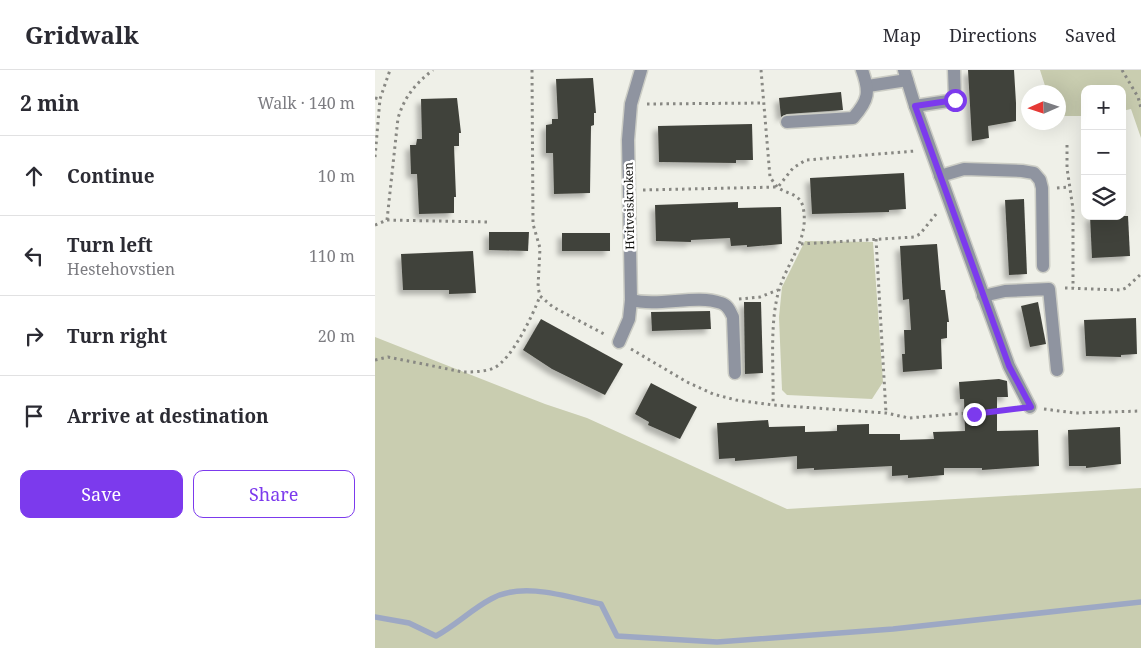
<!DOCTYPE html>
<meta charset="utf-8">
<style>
body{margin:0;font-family:"Noto Serif",serif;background:#f7f7f7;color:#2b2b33}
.controls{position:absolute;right:15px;top:15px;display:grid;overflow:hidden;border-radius:10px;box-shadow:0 5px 20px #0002}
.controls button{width:45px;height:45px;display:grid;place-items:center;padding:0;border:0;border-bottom:1px solid #e1e1e2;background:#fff;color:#2b2b33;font:25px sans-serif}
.compass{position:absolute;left:646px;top:15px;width:45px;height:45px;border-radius:50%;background:#fff;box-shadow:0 5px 20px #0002;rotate:267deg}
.stop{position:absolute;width:15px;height:15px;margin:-11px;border:4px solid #7c3aed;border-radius:50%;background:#fff}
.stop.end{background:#7c3aed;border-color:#fff;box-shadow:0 1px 5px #0008}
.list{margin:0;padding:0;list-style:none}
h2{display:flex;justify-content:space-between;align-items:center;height:65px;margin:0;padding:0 20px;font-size:21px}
h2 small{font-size:16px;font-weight:400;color:#7c7c81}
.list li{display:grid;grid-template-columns:32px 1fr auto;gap:15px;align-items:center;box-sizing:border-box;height:80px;padding:0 20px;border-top:1px solid #e1e1e2}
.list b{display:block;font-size:19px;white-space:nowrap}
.list p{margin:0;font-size:16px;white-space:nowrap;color:#7c7c81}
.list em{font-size:16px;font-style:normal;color:#7c7c81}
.actions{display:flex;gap:10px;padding:15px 20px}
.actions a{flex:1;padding:11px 0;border:1px solid #7c3aed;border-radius:10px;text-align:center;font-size:18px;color:#7c3aed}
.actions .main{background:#7c3aed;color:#fff}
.icon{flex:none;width:28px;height:28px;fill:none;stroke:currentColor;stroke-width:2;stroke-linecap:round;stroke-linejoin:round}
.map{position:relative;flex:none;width:766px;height:578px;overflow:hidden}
header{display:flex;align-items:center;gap:30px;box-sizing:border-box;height:70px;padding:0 25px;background:#fff;border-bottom:1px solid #e1e1e2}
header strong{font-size:24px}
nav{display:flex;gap:28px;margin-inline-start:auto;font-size:18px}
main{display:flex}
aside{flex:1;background:#fff}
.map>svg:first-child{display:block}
.green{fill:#c9cdb0}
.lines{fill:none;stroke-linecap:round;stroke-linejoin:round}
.stream{stroke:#9da8c4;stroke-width:5.5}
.building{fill:#41423b;filter:url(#shadow)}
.minor-casing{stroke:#cccdc5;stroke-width:15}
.path{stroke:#888883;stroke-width:3;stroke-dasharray:2.5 4;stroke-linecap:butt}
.minor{stroke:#8f94a0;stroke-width:12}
.route{stroke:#7c3aed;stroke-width:6}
.labels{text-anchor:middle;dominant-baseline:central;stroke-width:5;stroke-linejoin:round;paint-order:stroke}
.street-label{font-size:12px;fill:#131310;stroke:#fff}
</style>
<header>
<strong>Gridwalk</strong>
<nav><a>Map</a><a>Directions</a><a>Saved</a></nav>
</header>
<main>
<aside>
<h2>2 min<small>Walk · 140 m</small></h2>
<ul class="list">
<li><svg class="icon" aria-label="ahead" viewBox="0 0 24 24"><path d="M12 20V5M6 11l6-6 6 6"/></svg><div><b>Continue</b></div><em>10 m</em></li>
<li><svg class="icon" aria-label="left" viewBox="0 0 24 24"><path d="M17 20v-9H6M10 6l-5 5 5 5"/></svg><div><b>Turn left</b><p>Hestehovstien</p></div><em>110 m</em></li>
<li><svg class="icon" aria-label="right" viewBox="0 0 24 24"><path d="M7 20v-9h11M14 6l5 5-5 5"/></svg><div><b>Turn right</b></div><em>20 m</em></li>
<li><svg class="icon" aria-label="arrive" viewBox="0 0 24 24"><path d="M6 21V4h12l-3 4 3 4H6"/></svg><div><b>Arrive at destination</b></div></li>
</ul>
<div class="actions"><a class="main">Save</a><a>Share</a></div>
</aside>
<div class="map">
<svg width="766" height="578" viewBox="0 0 766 578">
<defs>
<filter id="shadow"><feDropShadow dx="-4.5" dy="4.5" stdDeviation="2.5" flood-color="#0004"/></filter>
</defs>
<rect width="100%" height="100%" fill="#eff0e8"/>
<!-- green -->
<g class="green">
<polygon points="665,0 766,0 766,68 756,39 747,41 747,19 710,19 710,46 684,46 684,22 672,22"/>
<polygon points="430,171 498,172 508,312 497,329 412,325 407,320 404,247 407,217"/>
<polygon points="0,267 170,334 212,348 412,439 766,418 766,578 0,578"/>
</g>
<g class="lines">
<!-- stream -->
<path class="stream" d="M0,547L34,553L61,566C81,555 97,539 116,529C147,511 193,527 226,534L242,566L342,572L518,559L766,532"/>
</g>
<!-- building -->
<g class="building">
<polygon points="593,0 639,0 641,33 641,51 613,56 614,68 597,71"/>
<polygon points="218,8 221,43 219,43 219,55 216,56 215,123 179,124 178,83 171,83 171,55 177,54 177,49 183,49 181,9"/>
<polygon points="466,22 468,40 412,44 406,47 404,28"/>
<polygon points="82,28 86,63 84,63 84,76 79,76 81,127 79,127 79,143 44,144 42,104 36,104 35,75 41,75 42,69 47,69 46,29"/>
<polygon points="377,54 378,90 361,90 361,93 284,92 283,56"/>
<polygon points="529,103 531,139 514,140 514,142 437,144 435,108"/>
<polygon points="649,129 652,204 634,205 630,130"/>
<polygon points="363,132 363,138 406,137 407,174 372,177 372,175 356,176 355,168 316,170 316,172 281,171 280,135"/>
<polygon points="715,146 753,146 755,186 717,188"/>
<polygon points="114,162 154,162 153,181 114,180"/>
<rect x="187" y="163" width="48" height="18"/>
<polygon points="562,174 566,220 570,220 574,252 572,252 572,268 566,269 567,299 528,302 527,284 530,284 529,260 536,260 534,229 528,230 525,176"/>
<polygon points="98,181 101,223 74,224 74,220 28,220 26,184"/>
<polygon points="369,232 386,232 388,303 370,304"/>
<polygon points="663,232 671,274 655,277 646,236"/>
<polygon points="335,241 336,259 277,261 276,242"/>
<polygon points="761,248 762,284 746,285 746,287 711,286 709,250"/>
<polygon points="166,249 248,294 230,325 177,299 148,280"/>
<polygon points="624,309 632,311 633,327 622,327 622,361 663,360 664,396 607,400 607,398 569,398 569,405 533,408 533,405 517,406 517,396 439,400 439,398 422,399 422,386 360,391 360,388 344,389 342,353 393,350 394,357 430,356 430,362 462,361 462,355 494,354 494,364 525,364 525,370 559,369 558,362 590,361 589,329 585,329 584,312"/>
<polygon points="276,313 322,337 305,369 273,355 274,352 260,344"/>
<polygon points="745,357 746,394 711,398 711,396 694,396 693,360"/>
</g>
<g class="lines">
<defs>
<g id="minor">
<polyline points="529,0 540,36 634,296 655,337"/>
<polyline points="493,16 532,10"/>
<polyline points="540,36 580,30 579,0"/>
<path d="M412,52L478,48C494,30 495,22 487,0"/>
<polyline points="565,106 589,99 647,101 659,103 665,110 667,118 668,196"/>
<polyline points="608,226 630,221 674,219 682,300"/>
<path d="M256,230C284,237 322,224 346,233C353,235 355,241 358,247L360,303"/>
<polyline points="244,272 254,249 256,230 253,70 256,34 266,0"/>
</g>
</defs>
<!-- minor casing -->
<use href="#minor" class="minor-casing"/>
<!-- path -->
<g class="path">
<polyline points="157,0 158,154 165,178 163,217 165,226 178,237 231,265"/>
<path d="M386,0L395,107C397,110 400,114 402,117C411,124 425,123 428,137C435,169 412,192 404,220C394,254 399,300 398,335"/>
<polyline points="747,0 763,27 766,38"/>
<polyline points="0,28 5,29"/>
<polyline points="272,34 388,33"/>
<polyline points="692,75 692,98 698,139 698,218"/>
<polyline points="0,87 5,29 15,0"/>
<polyline points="682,118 694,117"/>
<polyline points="268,120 403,117 418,98 431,90 540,81"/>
<path d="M12,150L23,48C30,26 40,14 58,0"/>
<polyline points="0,155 12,150 115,152"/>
<polyline points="501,169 511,343"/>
<polyline points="426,174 539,167 545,164 562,143"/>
<polyline points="690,218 746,220 751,218 766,204"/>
<polyline points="364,229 385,227 403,220"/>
<polyline points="256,279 312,312 338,324 361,330 398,335 511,343 534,348 638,339"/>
<path d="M0,290L13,287L88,302C98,302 109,302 119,298C137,289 158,245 165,226"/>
<polyline points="669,339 700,343 766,341"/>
</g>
<!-- minor -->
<use href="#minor" class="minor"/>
</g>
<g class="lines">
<!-- route -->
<polyline class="route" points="580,30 540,36 634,296 656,337 599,344"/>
</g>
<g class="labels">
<!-- street labels -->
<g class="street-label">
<text transform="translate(254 136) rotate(-91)">Hvitveiskroken</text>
</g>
</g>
</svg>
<div class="controls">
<button>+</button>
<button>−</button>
<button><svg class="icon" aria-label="layers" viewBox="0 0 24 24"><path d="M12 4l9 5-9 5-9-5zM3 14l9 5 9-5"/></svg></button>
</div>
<svg class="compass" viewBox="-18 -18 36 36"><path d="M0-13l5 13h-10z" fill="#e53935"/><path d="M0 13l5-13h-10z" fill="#7c7c81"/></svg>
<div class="stop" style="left:580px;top:30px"></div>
<div class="stop end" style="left:599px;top:344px"></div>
</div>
</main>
